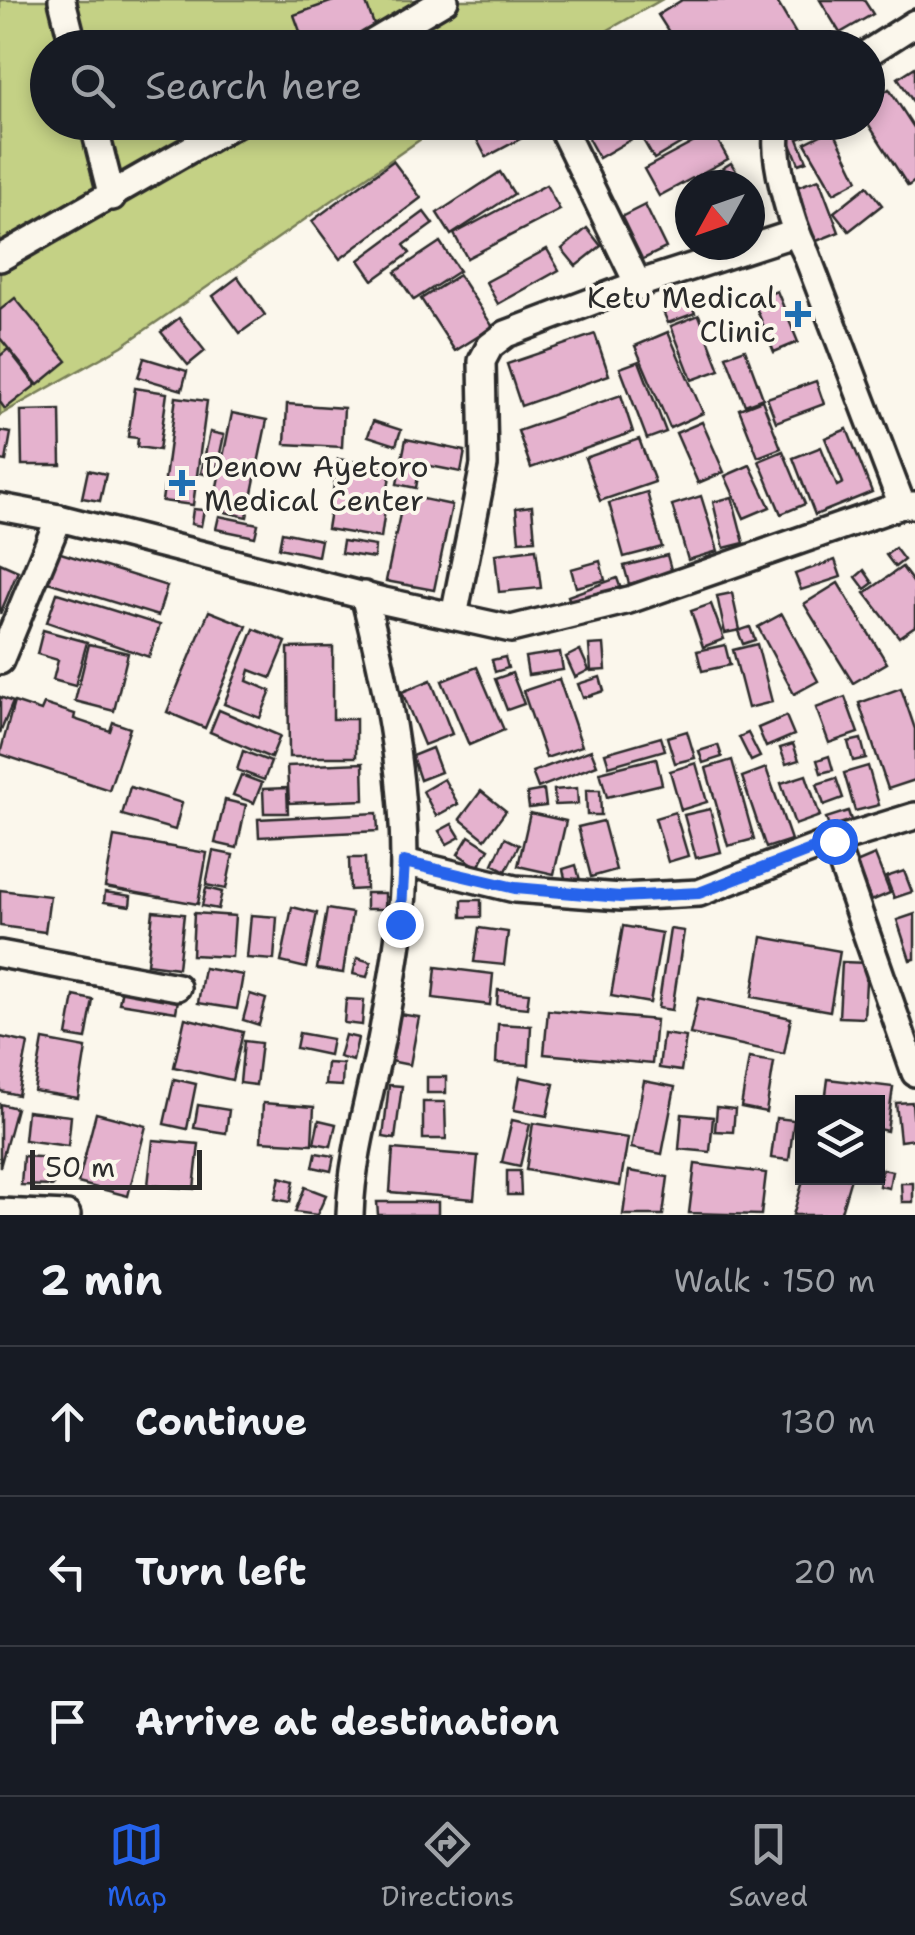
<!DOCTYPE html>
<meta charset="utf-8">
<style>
body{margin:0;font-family:"Shantell Sans",sans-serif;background:#242831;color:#f1f3f6}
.controls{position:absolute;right:30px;bottom:30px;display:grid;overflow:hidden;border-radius:0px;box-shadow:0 5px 15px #0003}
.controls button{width:90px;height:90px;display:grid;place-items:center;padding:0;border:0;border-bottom:2px solid #363941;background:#171b24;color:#f1f3f6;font:50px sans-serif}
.compass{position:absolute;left:675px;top:170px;width:90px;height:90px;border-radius:50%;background:#171b24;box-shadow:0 5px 15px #0003;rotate:230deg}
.scale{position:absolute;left:30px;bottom:25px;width:172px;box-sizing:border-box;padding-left:10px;border:5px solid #2b2b2b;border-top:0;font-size:28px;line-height:35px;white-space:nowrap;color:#2b2b2b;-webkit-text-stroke:8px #fbf7ec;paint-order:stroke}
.stop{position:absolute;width:30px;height:30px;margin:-22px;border:8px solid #2563eb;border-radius:50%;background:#fff}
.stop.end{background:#2563eb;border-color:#fff;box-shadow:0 2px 10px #0008}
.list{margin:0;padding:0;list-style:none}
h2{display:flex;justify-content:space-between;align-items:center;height:130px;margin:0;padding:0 40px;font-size:42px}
h2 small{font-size:32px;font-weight:400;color:#9ea1a6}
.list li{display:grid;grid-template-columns:65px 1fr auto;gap:30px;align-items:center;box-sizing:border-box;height:150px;padding:0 40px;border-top:2px solid #363941}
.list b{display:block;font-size:38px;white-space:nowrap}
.list em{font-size:32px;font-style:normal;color:#9ea1a6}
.icon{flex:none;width:55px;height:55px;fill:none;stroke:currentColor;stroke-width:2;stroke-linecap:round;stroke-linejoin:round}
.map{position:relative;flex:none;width:915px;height:1215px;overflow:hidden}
.search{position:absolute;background:#171b24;box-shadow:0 5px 15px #0003;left:30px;right:30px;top:30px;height:110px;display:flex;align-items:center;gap:25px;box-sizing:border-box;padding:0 35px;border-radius:55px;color:#9ea1a6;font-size:38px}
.sheet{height:580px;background:#171b24}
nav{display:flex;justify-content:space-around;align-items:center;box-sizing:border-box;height:140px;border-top:2px solid #363941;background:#171b24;font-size:28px;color:#9ea1a6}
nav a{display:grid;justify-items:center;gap:5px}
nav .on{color:#2563eb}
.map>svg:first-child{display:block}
.green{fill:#c4d185;stroke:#787e58;stroke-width:2.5}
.building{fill:#e5b2ce;stroke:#2b2b2b;stroke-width:2.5}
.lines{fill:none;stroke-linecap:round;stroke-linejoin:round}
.street-casing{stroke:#2b2b2b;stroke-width:32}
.street{stroke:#fbf7ec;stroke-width:25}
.route{stroke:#2563eb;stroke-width:12}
.poi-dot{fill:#1f6fb2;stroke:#fbf7ec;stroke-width:4}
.labels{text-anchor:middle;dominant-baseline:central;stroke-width:8;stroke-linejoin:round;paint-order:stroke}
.poi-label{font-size:30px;fill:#2b2b2b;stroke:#fbf7ec;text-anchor:end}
</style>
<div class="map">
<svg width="915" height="1215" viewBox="0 0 915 1215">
<rect width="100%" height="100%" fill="#fbf7ec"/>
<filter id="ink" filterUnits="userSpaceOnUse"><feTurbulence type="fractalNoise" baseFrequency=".01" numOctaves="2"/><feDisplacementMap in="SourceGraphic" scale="20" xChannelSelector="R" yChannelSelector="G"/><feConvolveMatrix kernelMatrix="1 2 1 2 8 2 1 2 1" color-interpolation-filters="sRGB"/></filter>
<g filter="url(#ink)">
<!-- green -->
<polygon class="green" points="0,0 661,0 578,47 48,48 48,122 444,123 122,346 0,415"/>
<!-- building -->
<g class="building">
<polygon points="336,0 365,0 377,33 339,48 306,48 294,15"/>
<polygon points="682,0 776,0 796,34 774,48 679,48 658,15"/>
<polygon points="820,0 864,0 873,14 840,33"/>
<polygon points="915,67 915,105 898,78"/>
<polygon points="889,89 915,129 915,181 908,186 867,122 868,103"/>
<polygon points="124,122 170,122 172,131 126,139"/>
<polygon points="492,122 513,122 522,138 486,157 473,132"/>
<polygon points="599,122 661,122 599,158 584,131"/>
<polygon points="672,122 708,122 710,126 654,159 643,140"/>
<polygon points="803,122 824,122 827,128 798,139 807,161 799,164 785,129"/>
<polygon points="833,129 858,180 834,193 805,143"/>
<polygon points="713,132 728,159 659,196 644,169"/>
<polygon points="393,161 421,198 340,259 312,221"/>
<polygon points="731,163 745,185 726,185 718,171"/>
<polygon points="500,172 514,194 451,235 437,213"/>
<polygon points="819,179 839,232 814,242 794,188"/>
<polygon points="546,185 560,210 467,258 454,234"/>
<polygon points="867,186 882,205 849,231 834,212"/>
<polygon points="645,205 666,248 637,262 615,220"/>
<polygon points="424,212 433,224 404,245 410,253 373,280 359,260"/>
<polygon points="587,228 601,246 576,266 562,249"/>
<polygon points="440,242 459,271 414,300 395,272"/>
<polygon points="547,249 559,270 498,304 486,282"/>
<polygon points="459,275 493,327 455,351 421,299"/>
<polygon points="238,277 265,315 240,333 213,296"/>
<polygon points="777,291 798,342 774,352 753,300"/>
<polygon points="15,298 67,361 38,385 0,338 0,310"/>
<polygon points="689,299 695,313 668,323 662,309"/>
<polygon points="699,315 720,370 692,380 671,326"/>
<polygon points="179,318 205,351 188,365 161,332"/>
<polygon points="668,332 703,413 670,428 635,346"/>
<polygon points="595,334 609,375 521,406 507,364"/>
<polygon points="8,349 36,385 5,409 0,402 0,356"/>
<polygon points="745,349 763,398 745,405 726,356"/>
<polygon points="144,358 187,371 182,390 138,377"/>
<polygon points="639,361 666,432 647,439 620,368"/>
<polygon points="816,381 824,404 776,422 767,398"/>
<polygon points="135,388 167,393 159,450 137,447 138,438 128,437"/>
<polygon points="621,395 633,432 531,468 518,431"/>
<polygon points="176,397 207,401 193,505 162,501"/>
<polygon points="762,400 781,448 758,457 739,409"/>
<polygon points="287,404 344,408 342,447 285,444"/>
<polygon points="60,410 61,465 22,465 21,411"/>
<polygon points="232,413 267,420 247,517 225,512 227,504 214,501"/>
<polygon points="373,421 401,430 396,445 368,436"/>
<polygon points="702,422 724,472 698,483 676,433"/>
<polygon points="847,429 872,492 815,515 793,458 821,447 837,486 843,483 825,438"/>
<polygon points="0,431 11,433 6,461 0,460"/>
<polygon points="210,432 224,435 215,477 201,473"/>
<polygon points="406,439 465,451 461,472 420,464 416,488 397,484"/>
<polygon points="639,439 655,482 600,501 585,458"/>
<polygon points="783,451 805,504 781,514 759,461"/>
<polygon points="338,459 391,468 381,538 327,529"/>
<polygon points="750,465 770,507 744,518 725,476"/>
<polygon points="88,470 106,474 100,501 82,498"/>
<polygon points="647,492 662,547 624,557 609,503"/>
<polygon points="404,495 452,505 434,590 386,581"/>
<polygon points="701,496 718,551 688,560 672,505"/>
<polygon points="732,497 744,543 724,548 713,502"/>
<polygon points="532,506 535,540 519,541 516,508"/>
<polygon points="193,509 204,510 201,526 191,524"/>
<polygon points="219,516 258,524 255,537 216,529"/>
<polygon points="282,532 321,540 318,556 279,548"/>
<polygon points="343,541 375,546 374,558 341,553"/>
<polygon points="895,548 904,560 895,567 886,555"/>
<polygon points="536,549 541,588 499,592 495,554"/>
<polygon points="51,550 167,586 158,616 41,580"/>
<polygon points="667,555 672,573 629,584 624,566"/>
<polygon points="835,560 841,577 801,590 795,574"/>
<polygon points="600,561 605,580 576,587 571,569"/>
<polygon points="0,563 18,571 0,614"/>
<polygon points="902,567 915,585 915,626 899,637 865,593"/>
<polygon points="864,570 873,583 865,589 856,577"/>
<polygon points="617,578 622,592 573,611 568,596"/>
<polygon points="838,583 887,663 853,683 804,604"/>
<polygon points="57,593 160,625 149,657 47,622"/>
<polygon points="732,593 740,630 725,633 717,596"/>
<polygon points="711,604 724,639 703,647 691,611"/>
<polygon points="209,611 247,626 205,728 167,712"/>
<polygon points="782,614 818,681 794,694 758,627"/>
<polygon points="750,627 755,640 743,644 738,631"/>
<polygon points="254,629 286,642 271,678 250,670 247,681 271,691 260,718 224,704"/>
<polygon points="43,630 87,642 75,686 53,680 58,660 37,654"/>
<polygon points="89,644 128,653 114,711 75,701"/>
<polygon points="604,644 606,670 591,671 589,645"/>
<polygon points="757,644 772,702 748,708 733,650"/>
<polygon points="725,645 730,665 702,671 697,651"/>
<polygon points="333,647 333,719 356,719 356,757 289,757 288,648"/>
<polygon points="580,650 589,670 575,677 566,657"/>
<polygon points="560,652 563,670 528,675 525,657"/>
<polygon points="505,657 508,668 495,672 492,660"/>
<polygon points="477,667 504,730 469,745 442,681"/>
<polygon points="512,673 524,704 507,710 495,679"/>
<polygon points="600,677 604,691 583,698 578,684"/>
<polygon points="559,679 582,746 546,758 523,691"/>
<polygon points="431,680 452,734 424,745 402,692"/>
<polygon points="901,688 915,729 915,780 888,789 859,703"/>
<polygon points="0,697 13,702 0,733"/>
<polygon points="845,697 858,733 829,743 816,708"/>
<polygon points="14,702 41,711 44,704 75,714 74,719 110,731 113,722 130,728 109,790 0,754"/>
<polygon points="219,710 280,736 271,758 210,732"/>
<polygon points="786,716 794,735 766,747 758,728"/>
<polygon points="687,731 695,758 675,763 667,737"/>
<polygon points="748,733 760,757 751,761 739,737"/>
<polygon points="661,737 665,750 609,766 605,753"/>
<polygon points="861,739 866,758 853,761 848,742"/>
<polygon points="793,744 799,760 786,764 780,748"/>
<polygon points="718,745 722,757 703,763 699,751"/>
<polygon points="432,748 441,772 420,780 412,756"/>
<polygon points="591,750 597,765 538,788 532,772"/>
<polygon points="243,751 271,762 264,780 237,770"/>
<polygon points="829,756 833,770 821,773 817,760"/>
<polygon points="656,758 662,784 607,797 600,772"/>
<polygon points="732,760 754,839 728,846 706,768"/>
<polygon points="363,763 364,800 289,803 287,766"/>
<polygon points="696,763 707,802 681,810 670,771"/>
<polygon points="868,766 879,805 855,811 844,773"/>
<polygon points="766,768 791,840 766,848 742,777"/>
<polygon points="241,775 262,783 254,803 233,795"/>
<polygon points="806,775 820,816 795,825 781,783"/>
<polygon points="836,778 843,798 824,805 817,784"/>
<polygon points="444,779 458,804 436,816 423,791"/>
<polygon points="130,787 182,803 175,830 122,815"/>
<polygon points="287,788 288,813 264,813 263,789"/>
<polygon points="577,788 578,804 555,805 554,790"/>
<polygon points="544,790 546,806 529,808 527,793"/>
<polygon points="586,790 600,790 601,815 587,815"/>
<polygon points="481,791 506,811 485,839 460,819"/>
<polygon points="225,800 246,805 237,848 215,843"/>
<polygon points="710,809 721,852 696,858 684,815"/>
<polygon points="848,811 852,823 830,831 826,818"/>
<polygon points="675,812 688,856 668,862 655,818"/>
<polygon points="377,813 378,831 259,837 258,819"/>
<polygon points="530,813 566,821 554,874 518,866"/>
<polygon points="603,821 616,870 591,877 578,827"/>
<polygon points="452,824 460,837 447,844 439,831"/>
<polygon points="469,836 489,849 478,867 458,854"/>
<polygon points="114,837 207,853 198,904 105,887"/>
<polygon points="505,838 519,845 506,871 493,864"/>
<polygon points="213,851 233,855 226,889 206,885"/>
<polygon points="875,855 890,893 871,901 856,863"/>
<polygon points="349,858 365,858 366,889 350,890"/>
<polygon points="576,865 581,884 567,887 563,869"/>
<polygon points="904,871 912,892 894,898 886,877"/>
<polygon points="206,888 222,892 218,909 202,906"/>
<polygon points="0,890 50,896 45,932 0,926"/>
<polygon points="105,892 131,896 130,906 104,902"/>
<rect x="366" y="893" width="19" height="16"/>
<rect x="462" y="900" width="19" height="17"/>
<polygon points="292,907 317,913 306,968 281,962"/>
<polygon points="327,909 352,913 343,973 317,969"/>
<polygon points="153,911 184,914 178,968 147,964"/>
<polygon points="194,913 235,916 232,957 192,955"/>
<polygon points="915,914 915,959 910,960 897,920"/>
<polygon points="251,915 277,917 274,960 247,958"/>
<polygon points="623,926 662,933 650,1003 611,996"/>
<polygon points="479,928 508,932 504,965 474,962"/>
<polygon points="670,929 684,931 672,1010 658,1008"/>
<polygon points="762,937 840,951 830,1011 752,997"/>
<polygon points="357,958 371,962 367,977 353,974"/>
<polygon points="842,962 867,963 864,1018 839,1017"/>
<polygon points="436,967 493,974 490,1005 433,998"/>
<polygon points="204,968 243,975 237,1009 198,1003"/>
<polygon points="123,984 179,994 176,1012 119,1003"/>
<polygon points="498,990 529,993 527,1008 497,1005"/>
<polygon points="250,994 266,999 259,1025 243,1020"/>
<polygon points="74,996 93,1000 86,1039 67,1036"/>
<polygon points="698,998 791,1018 784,1054 690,1034"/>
<polygon points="346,999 364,1000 362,1025 344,1023"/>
<polygon points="548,1010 656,1020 652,1064 544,1054"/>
<polygon points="399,1014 419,1017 410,1065 390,1061"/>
<polygon points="185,1018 243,1032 232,1080 174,1067"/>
<polygon points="498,1024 531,1026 529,1065 496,1063"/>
<polygon points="299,1033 332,1039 329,1055 296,1048"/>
<polygon points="663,1034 686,1037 681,1071 659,1068"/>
<polygon points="345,1035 358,1038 353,1061 339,1057"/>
<polygon points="0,1037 28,1043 18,1095 0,1091"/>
<polygon points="43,1040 86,1048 78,1098 34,1091"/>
<polygon points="244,1041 261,1043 256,1085 240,1083"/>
<polygon points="749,1058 774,1062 766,1112 741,1107"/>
<polygon points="327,1063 343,1064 342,1086 325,1085"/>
<rect x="427" y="1077" width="19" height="16"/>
<polygon points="520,1077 554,1084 547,1116 514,1110"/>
<polygon points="174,1079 196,1084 187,1129 164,1124"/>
<polygon points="828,1079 893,1087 887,1131 878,1129 878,1102 825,1102"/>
<polygon points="644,1081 675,1087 662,1154 631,1148"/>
<polygon points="389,1085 402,1086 395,1139 383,1137"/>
<polygon points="423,1102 445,1102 446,1139 423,1139"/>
<polygon points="912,1102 915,1139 900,1141 896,1103"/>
<polygon points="263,1103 314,1107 312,1144 261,1141"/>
<polygon points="0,1104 16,1108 0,1167"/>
<polygon points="198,1105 229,1110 226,1133 194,1128"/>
<polygon points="717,1107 735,1109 733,1132 715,1131"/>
<polygon points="27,1111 71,1116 68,1146 24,1140"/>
<polygon points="96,1113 146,1126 128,1196 78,1183"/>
<polygon points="682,1114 713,1117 710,1152 679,1149"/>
<polygon points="776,1118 794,1120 789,1160 771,1158"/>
<polygon points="319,1120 336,1124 331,1146 314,1143"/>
<polygon points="512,1120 530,1124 520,1166 502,1162"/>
<polygon points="533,1123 628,1138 620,1186 526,1170"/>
<polygon points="153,1140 199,1144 194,1189 148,1185"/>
<polygon points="393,1149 478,1156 474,1199 390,1192"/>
<polygon points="316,1153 334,1156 331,1171 313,1167"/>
<polygon points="23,1156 54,1158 53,1186 21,1185"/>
<polygon points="695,1164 766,1173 761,1215 689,1213"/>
<polygon points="882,1169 892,1171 889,1188 879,1186"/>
<polygon points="507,1171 520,1171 521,1195 507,1195"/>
<polygon points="629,1171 668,1177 663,1215 623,1215"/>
<polygon points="280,1177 294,1181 290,1202 275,1199"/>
<polygon points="804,1178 851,1178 840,1215 793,1215"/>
<polygon points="901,1183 913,1183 913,1202 902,1202"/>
<polygon points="305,1187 326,1195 317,1215 295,1212"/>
<polygon points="377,1202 438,1202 438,1215 378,1215"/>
</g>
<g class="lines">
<defs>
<g id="street">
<polyline points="62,0 74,48"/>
<polyline points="364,48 445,0"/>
<polyline points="868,53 915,23"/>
<polyline points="93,122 112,197"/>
<polyline points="559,122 638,284"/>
<path d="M780,122C768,151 792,226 806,253L902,505H915"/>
<polyline points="0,258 238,122"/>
<polyline points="0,507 59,518 384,601 511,629 629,600 902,505"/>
<polyline points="454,616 484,465 482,361 490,346 506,334 638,284 796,233"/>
<polyline points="0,661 59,518"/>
<polyline points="834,841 915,1073"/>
<polyline points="404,862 515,889 621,897 699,893 834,841 915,816"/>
<polyline points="0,954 177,987"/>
<polyline points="0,1212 67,1215"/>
<path d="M350,1215C352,1148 374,1085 385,1019C395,967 404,913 404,860C404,769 386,682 364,595"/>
</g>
</defs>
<!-- street casing -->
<use href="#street" class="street-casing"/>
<!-- street -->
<use href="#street" class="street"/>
</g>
</g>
<g class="lines" filter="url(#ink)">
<!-- route -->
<polyline class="route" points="400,924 404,862 515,888 620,897 699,893 834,841"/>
</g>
<!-- markers -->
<g class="poi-dot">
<path d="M793 299h10v10h10v10h-10v10h-10v-10h-10v-10h10z"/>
<path d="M177 468h10v10h10v10h-10v10h-10v-10h-10v-10h10z"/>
</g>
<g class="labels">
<!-- poi labels -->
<g class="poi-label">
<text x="776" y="297">Ketu Medical<tspan x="776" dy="34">Clinic</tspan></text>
<text x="204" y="466" text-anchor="start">Denow Ayetoro<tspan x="204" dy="34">Medical Center</tspan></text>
</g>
</g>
</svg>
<div class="controls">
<button><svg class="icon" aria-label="layers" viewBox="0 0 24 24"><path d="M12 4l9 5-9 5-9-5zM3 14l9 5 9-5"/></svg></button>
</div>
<svg class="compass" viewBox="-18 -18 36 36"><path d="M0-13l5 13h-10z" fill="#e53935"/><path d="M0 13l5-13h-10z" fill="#9ea1a6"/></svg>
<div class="scale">50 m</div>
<div class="stop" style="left:834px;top:841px"></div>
<div class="stop end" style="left:400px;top:924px"></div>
<div class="search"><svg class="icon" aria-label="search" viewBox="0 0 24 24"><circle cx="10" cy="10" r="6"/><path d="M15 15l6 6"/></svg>Search here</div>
</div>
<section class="sheet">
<h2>2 min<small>Walk · 150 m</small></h2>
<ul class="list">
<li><svg class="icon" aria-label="ahead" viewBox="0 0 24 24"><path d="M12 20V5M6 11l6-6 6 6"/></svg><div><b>Continue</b></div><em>130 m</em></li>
<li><svg class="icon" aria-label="left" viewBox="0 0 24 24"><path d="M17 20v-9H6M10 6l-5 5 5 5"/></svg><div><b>Turn left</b></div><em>20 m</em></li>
<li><svg class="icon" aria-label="arrive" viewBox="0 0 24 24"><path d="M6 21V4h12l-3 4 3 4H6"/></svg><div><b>Arrive at destination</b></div></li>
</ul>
</section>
<nav>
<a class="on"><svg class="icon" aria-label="map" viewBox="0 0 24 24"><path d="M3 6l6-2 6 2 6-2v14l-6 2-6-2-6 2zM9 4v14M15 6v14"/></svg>Map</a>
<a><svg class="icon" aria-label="directions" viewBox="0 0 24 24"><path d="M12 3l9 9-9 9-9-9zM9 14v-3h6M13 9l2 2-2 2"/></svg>Directions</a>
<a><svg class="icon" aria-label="saved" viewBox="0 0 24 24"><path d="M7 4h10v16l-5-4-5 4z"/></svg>Saved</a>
</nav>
